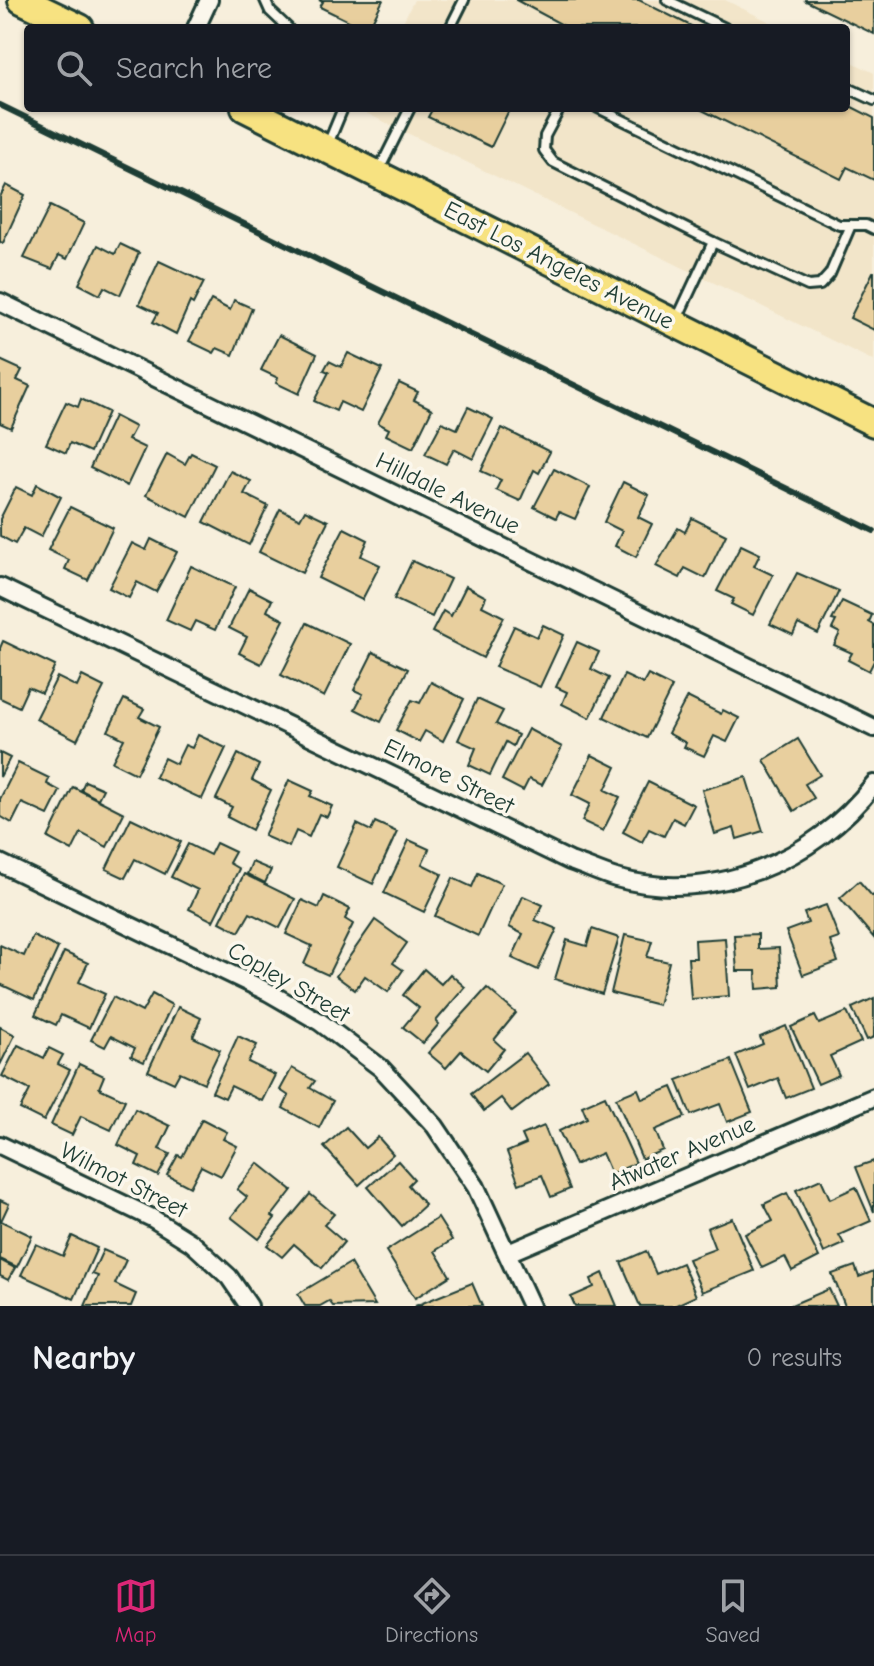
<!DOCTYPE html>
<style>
body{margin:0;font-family:"Comic Neue",sans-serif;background:#20242c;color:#f1f3f6}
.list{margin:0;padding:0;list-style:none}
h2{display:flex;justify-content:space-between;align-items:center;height:104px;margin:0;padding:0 32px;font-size:34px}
h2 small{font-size:26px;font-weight:400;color:#9ea1a6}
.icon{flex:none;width:44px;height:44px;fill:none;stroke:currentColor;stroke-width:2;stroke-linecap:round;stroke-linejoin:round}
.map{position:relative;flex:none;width:874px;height:1306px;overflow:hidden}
.search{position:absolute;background:#171b24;box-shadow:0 2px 6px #0004;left:24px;right:24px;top:24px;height:88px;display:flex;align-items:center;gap:20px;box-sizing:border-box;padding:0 28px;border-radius:8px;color:#9ea1a6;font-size:30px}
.sheet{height:248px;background:#171b24}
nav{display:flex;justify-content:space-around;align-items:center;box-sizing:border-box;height:112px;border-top:2px solid #363941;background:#171b24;font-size:22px;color:#9ea1a6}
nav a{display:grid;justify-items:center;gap:4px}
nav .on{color:#db2777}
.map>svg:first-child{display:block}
.built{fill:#f2e5c9}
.building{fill:#e8cf9e;stroke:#1f3d34;stroke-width:2}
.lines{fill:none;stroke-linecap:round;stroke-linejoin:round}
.service-casing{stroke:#1f3d34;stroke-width:14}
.minor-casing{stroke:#1f3d34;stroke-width:22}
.primary-casing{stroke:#1f3d34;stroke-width:32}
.service{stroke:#fbf7ec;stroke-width:8}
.minor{stroke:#fbf7ec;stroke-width:16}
.primary{stroke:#f7e281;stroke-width:26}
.rail{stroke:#1f3d34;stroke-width:6}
.labels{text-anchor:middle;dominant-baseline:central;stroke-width:7;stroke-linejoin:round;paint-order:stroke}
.street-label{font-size:24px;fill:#1f3d34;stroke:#fbf7ec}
</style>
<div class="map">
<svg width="874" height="1306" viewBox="0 0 874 1306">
<rect width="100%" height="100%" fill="#f7efdc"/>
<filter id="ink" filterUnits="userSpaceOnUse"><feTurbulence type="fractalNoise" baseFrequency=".0125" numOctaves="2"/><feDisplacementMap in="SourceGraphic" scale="16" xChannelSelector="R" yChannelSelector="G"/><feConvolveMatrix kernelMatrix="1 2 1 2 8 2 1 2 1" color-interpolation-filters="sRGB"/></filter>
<g filter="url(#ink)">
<!-- built -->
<g class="built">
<polygon points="414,0 725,0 782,28 400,28"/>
<polygon points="846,59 874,73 874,361 360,110 846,108"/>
</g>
<!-- building -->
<g class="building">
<polygon points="319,0 383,0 369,28 363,28 320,7 323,2"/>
<polygon points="516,0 639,0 695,28 568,28"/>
<polygon points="804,0 874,0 874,34"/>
<polygon points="846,104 874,118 874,180 847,167 841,179 698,108 846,108"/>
<polygon points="433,108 510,108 491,147 428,117"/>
<polygon points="6,185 25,195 3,243 0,242 0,197"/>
<polygon points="50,206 84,223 67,259 59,255 52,269 24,258"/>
<polygon points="120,244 139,253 120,295 104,287 100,295 79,284 98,245 115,254"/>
<polygon points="159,261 204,282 193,304 190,302 176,334 153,322 158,313 139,304"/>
<polygon points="873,272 874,272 874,330 850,318"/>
<polygon points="211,300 230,310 234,300 252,308 233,355 217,348 214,353 189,341"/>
<polygon points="279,335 317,354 299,394 276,383 278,378 261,370"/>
<polygon points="348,353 382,369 361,412 340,402 336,411 314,401 329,372 324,370 329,361 341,367"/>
<polygon points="0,360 22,370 17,380 30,386 11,428 0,423"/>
<polygon points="399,383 418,392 414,400 432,409 413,448 386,435 389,429 378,423"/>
<polygon points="81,399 108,412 90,452 70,443 66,453 46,444 66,402 78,407"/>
<polygon points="468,407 493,419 473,459 454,449 446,464 425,454 442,422 457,429"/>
<polygon points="114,416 135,427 128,440 145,448 127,486 90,468"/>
<polygon points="502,428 550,452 539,473 534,470 520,501 496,490 501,480 481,471"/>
<polygon points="191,453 215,465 189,517 146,495 167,454 185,464"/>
<polygon points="554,469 590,487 575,519 559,512 556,518 534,507"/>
<polygon points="230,471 251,481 244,494 268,506 249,545 204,522"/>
<polygon points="623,482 649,495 638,517 652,524 636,557 615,546 622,531 604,522"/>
<polygon points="37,484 61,497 41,537 24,528 15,544 0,536 0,519 16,487 32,495"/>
<polygon points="70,507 113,528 88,580 65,569 69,560 48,550"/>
<polygon points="280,509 300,519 305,510 328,521 302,573 259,552"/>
<polygon points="692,518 726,535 705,578 685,568 680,578 656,566 678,528 685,532"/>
<polygon points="344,528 368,540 361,556 380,565 362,600 318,578"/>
<polygon points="151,539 177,552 156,592 137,582 129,598 109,588 132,543 146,550"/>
<polygon points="741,545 760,554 754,566 773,575 753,615 731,604 734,599 717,591"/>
<polygon points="412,561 450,579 432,617 394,599"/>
<polygon points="191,566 235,587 215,630 195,621 190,631 166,620"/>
<polygon points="797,573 839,591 818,634 798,624 793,635 770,624"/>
<polygon points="466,586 486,597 482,606 504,617 483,658 432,632 443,611 451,616"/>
<polygon points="249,588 272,600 267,611 284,620 261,664 239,653 247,637 229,628"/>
<polygon points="842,601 872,615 869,622 874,625 874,661 869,671 848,660 852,653 834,645 840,633 832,629 836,621 832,620"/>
<polygon points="307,623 350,644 324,697 281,675"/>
<polygon points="543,625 564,635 540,687 495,667 514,626 537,637"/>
<polygon points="3,641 55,666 42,693 28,687 19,707 0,698 0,648"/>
<polygon points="577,642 599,652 591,669 609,678 590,718 562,704 567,692 556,687"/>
<polygon points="373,652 408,669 381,722 355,709 363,694 354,690"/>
<polygon points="624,675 643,684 648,675 672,687 647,738 604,717"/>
<polygon points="82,676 104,687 77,740 36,719 57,677 77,687"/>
<polygon points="431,682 464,699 443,741 425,731 419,742 396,730 412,700 420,703"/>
<polygon points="687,697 721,714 723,710 739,718 727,742 714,736 704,756 684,747 686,743 668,733"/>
<polygon points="124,699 144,709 139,717 159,727 136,774 112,762 124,739 108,731"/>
<polygon points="477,699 503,711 496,724 518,735 513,746 506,742 490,775 469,765 476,748 458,740"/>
<polygon points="528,729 562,747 542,785 529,779 523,791 502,780"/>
<polygon points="198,735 226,748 202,799 155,777 164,758 176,764 185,745 192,748"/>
<polygon points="798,739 820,775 805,784 814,798 794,811 764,760"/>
<polygon points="0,753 10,758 0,777"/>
<polygon points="238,754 259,765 252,780 271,790 252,830 227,817 232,807 216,799"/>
<polygon points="592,755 616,767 605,790 620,797 603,831 582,821 590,804 572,795"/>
<polygon points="18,763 49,778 47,784 60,791 48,815 22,803 12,823 0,816 0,799"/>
<polygon points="746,777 763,831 737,839 734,828 715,834 702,790"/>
<polygon points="289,780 313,791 310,796 332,806 327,817 319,814 309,837 296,831 289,847 264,836"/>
<polygon points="85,781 103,789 98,799 81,790"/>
<polygon points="648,782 694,805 684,824 673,818 664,836 649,829 642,842 623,832"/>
<polygon points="73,787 124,813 107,847 81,833 72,851 48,838"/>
<polygon points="131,818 181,842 165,874 135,859 125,878 106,869"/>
<polygon points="375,822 397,832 373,884 337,867 357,824 371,831"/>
<polygon points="409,840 429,849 422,864 442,874 424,912 384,893"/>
<polygon points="216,843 235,852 229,863 239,869 213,921 189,909 198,890 171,877 188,844 210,855"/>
<polygon points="252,862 271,870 265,883 247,874"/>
<polygon points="478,873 502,884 478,936 435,916 453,878 472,887"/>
<polygon points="244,874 295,899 280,928 250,913 239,932 220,922"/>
<polygon points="859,881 872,896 874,895 874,938 840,898"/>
<polygon points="324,896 350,909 345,919 353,924 328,975 304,964 312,946 286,934 302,900 319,908"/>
<polygon points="523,896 543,905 535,920 557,929 538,970 512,958 523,934 509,927"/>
<polygon points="826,905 839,938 830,941 838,962 803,975 786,931 808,923 804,913"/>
<polygon points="375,920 407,943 393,963 403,970 388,992 365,976 355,990 336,976"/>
<polygon points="592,929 619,938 602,994 555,979 567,940 587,946"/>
<polygon points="758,934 758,949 779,948 781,987 757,989 756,971 737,971 734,935"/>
<polygon points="625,935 652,941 647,957 669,962 658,1005 611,993"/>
<polygon points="33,936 58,948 34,1000 0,984 0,945 24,956"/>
<polygon points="725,938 729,996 691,999 688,958 696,958 695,940"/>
<polygon points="64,952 88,963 79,982 105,994 89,1028 61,1015 56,1025 35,1015"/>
<polygon points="424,969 441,984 450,974 465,987 436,1021 439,1024 423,1043 403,1027 419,1008 403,995"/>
<polygon points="487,988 516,1013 494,1040 504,1049 486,1071 461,1051 446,1068 428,1053"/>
<polygon points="152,994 172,1005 144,1062 131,1056 135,1048 111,1036 105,1047 91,1040 113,997 142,1012"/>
<polygon points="874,998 874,1037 867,1040 852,1008"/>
<polygon points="178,1007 201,1018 193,1037 220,1050 204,1083 180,1072 174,1083 148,1071"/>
<polygon points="847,1012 861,1042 830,1056 839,1075 818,1084 791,1027 815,1016 819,1024"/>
<polygon points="786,1026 811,1088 786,1098 778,1078 750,1090 736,1055 763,1044 760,1037"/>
<polygon points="0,1027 15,1035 0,1065"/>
<polygon points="238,1036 257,1045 248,1062 275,1075 262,1101 231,1086 225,1098 212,1092"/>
<polygon points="18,1045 44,1058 49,1048 63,1055 58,1064 70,1070 44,1121 20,1109 30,1090 2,1076"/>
<polygon points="525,1053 549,1084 512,1112 501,1098 484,1111 471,1094"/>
<polygon points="731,1060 752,1112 727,1122 720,1104 691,1115 677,1080"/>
<polygon points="79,1064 104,1076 99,1088 125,1100 111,1130 81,1116 72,1135 51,1125"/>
<polygon points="292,1068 315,1081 310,1088 333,1101 319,1128 283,1108 289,1096 280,1090"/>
<polygon points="672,1087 685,1117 655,1130 663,1150 642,1159 616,1098 638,1089 642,1099"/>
<polygon points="605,1096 636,1163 611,1174 602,1153 575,1165 559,1131 587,1118 582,1106"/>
<polygon points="135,1109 170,1126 159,1149 170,1154 158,1176 136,1165 140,1156 118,1145"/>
<polygon points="202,1119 227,1132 223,1139 237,1146 221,1176 201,1166 190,1187 167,1175 178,1155 182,1157"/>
<polygon points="544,1126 570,1189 551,1197 542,1175 519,1184 507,1152 526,1144 522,1135"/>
<polygon points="346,1127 365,1148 378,1137 393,1154 359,1185 324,1147"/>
<polygon points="398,1161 414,1179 408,1185 425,1205 402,1226 368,1187"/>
<polygon points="874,1161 874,1212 856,1167"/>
<polygon points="258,1163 292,1190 272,1216 275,1218 259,1239 231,1217 247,1197 237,1189"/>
<polygon points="821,1179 830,1199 856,1187 871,1221 839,1235 844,1244 824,1253 796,1190"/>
<polygon points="787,1193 819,1257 792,1271 785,1257 762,1268 745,1234 773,1221 764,1204"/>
<polygon points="310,1194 334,1214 324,1225 344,1242 322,1268 294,1244 282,1257 267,1245"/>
<polygon points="0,1200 9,1204 1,1221 32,1236 17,1267 0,1259"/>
<polygon points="438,1218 452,1240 435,1251 450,1276 415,1298 386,1251"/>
<polygon points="732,1218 754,1271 702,1292 688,1259 715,1249 707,1228"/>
<polygon points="72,1236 97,1248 74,1299 21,1275 36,1244 63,1256"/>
<polygon points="103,1250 126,1260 115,1284 136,1294 131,1306 85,1306 98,1276 92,1274"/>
<polygon points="646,1251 656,1274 682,1263 696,1296 674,1306 640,1306 621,1262"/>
<polygon points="0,1260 15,1268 8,1280 0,1276"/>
<polygon points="350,1263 375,1305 333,1306 329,1301 320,1306 305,1306 298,1294"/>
<polygon points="855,1266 859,1277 874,1271 874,1306 845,1306 832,1274"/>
<polygon points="603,1273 617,1306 575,1306 571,1297 594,1287 591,1279"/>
<polygon points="472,1283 482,1306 415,1306"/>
<polygon points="829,1289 837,1306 789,1306"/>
</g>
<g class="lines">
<defs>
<g id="service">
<polyline points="265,0 270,11 288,28"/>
<polyline points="667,0 725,28"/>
<polyline points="450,28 464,0"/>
<polyline points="846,87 874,100"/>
<polyline points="560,108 545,136 544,150 553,162 713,242 677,319"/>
<polyline points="598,108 839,225 866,225 874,229"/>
<polyline points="328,144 343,108"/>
<polyline points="379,170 410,108"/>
<polyline points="713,242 808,286 820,285 830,274 851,225"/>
</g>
<g id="minor">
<polyline points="196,28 209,0"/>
<polyline points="0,302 874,728"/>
<path d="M0,587L570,861C585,866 600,873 616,878C712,905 815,861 874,784"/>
<polyline points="0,863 268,992 320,1022 381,1068 435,1126 476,1187 531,1306"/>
<polyline points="0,1145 152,1218 192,1243 229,1277 249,1306"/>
<polyline points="508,1253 874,1097"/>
</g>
<g id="primary">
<polyline points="22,0 80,28"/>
<polyline points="245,108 874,423"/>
</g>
</defs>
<!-- service casing -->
<use href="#service" class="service-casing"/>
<!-- minor casing -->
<use href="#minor" class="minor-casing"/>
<!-- primary casing -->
<use href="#primary" class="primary-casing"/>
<!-- service -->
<use href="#service" class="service"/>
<!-- minor -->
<use href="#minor" class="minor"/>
<!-- primary -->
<use href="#primary" class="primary"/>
<!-- rail -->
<polyline class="rail" points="0,105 874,531"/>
</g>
</g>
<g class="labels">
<!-- street labels -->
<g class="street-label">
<text transform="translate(559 265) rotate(27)">East Los Angeles Avenue</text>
<text transform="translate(448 493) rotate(26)">Hilldale Avenue</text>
<text transform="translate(449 776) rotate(26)">Elmore Street</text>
<text transform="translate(289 982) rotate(30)">Copley Street</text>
<text transform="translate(682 1153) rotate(-23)">Atwater Avenue</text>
<text transform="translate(124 1180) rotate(27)">Wilmot Street</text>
</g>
</g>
</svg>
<div class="search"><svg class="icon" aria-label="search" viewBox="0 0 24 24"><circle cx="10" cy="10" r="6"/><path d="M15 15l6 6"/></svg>Search here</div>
</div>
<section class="sheet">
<h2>Nearby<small>0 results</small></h2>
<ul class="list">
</ul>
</section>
<nav>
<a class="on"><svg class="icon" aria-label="map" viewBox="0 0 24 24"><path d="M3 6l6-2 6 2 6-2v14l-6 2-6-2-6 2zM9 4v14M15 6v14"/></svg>Map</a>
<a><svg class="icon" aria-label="directions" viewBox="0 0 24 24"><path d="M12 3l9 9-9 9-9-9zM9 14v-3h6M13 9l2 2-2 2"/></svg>Directions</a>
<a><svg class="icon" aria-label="saved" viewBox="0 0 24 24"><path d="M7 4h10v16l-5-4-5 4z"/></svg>Saved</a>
</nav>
